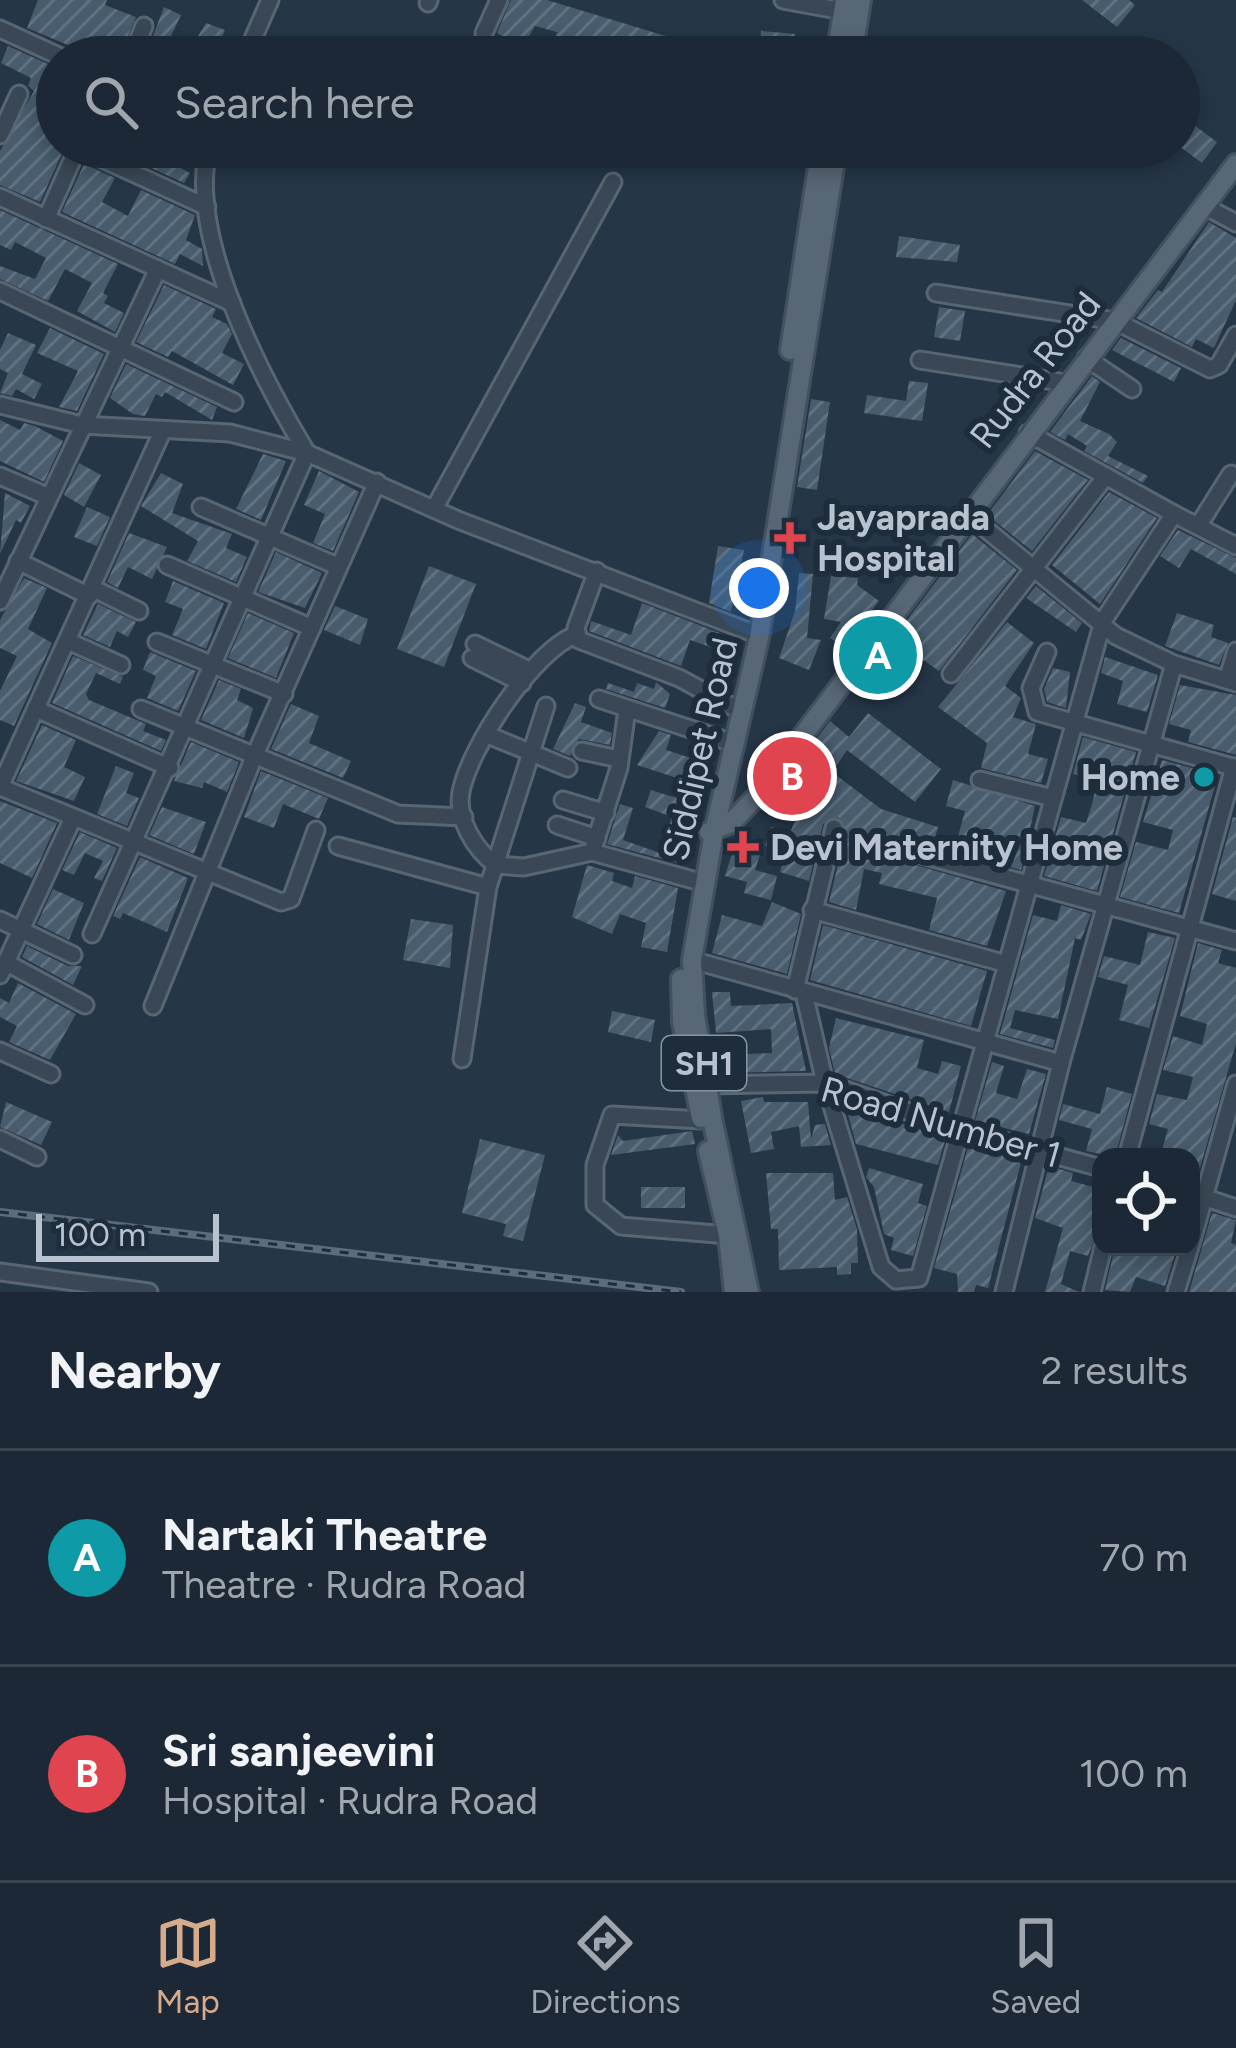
<!DOCTYPE html>
<meta charset="utf-8">
<style>
body{margin:0;font-family:Figtree,sans-serif;background:#25303d;color:#f1f3f6}
.controls{position:absolute;right:36px;bottom:36px;display:grid;overflow:hidden;border-radius:24px;box-shadow:0 6px 18px #0003}
.controls button{width:108px;height:108px;display:grid;place-items:center;padding:0;border:0;border-bottom:3px solid #3a4450;background:#1c2835;color:#f1f3f6;font:60px sans-serif}
.scale{position:absolute;left:36px;bottom:30px;width:183px;box-sizing:border-box;padding-left:12px;border:6px solid #b8c3cf;border-top:0;font-size:33px;line-height:42px;white-space:nowrap;color:#b8c3cf;-webkit-text-stroke:9px #1e2d3b;paint-order:stroke}
.you{position:absolute;left:759px;top:588px;width:42px;height:42px;margin:-30px;border:9px solid #fff;border-radius:50%;background:#1a73e8;box-shadow:0 0 0 18px #1a73e833}
.badge{display:grid;place-items:center;width:78px;height:78px;border-radius:50%;background:#d6ab8b;color:#fff;font-size:39px;font-weight:700}
.pin{position:absolute;translate:-50% -50%;border:6px solid #fff;box-shadow:0 3px 12px #0006}
.list{margin:0;padding:0;list-style:none}
h2{display:flex;justify-content:space-between;align-items:center;height:156px;margin:0;padding:0 48px;font-size:51px}
h2 small{font-size:39px;font-weight:400;color:#a0a6ad}
.list li{display:grid;grid-template-columns:78px 1fr auto;gap:36px;align-items:center;box-sizing:border-box;height:216px;padding:0 48px;border-top:3px solid #3a4450}
.list b{display:block;font-size:45px;white-space:nowrap}
.list p{margin:0;font-size:39px;white-space:nowrap;color:#a0a6ad}
.list em{font-size:39px;font-style:normal;color:#a0a6ad}
.icon{flex:none;width:66px;height:66px;fill:none;stroke:currentColor;stroke-width:2;stroke-linecap:round;stroke-linejoin:round}
.map{position:relative;flex:none;width:1236px;height:1292px;overflow:hidden}
.search{position:absolute;background:#1c2835;box-shadow:0 6px 18px #0003;left:36px;right:36px;top:36px;height:132px;display:flex;align-items:center;gap:30px;box-sizing:border-box;padding:0 42px;border-radius:66px;color:#a0a6ad;font-size:45px}
.sheet{height:588px;background:#1c2835}
nav{display:flex;justify-content:space-around;align-items:center;box-sizing:border-box;height:168px;border-top:3px solid #3a4450;background:#1c2835;font-size:33px;color:#a0a6ad}
nav a{display:grid;justify-items:center;gap:6px}
nav .on{color:#d6ab8b}
.map>svg:first-child{display:block}
.building{fill:url(#building-hatch)}
.lines{fill:none;stroke-linecap:round;stroke-linejoin:round}
.minor-casing{stroke:#586673;stroke-width:21}
.major-casing{stroke:#43515f;stroke-width:24}
.minor{stroke:#3a4856;stroke-width:15}
.major{stroke:#586776;stroke-width:18}
.rail-casing{stroke:#5b6c7d;stroke-width:8}
.rail{stroke:#1e2d3b;stroke-width:3;stroke-dasharray:9;stroke-linecap:butt}
.health-dot{fill:#e0444e;stroke:#1e2d3b;stroke-width:4.5}
.culture-dot{fill:#0f9aa8;stroke:#1e2d3b;stroke-width:4.5}
.labels{text-anchor:middle;dominant-baseline:central;stroke-width:12;stroke-linejoin:round;paint-order:stroke}
.shield{fill:#1e2d3b;stroke:#8a96a3;stroke-width:3}
.shield-label{font-size:33px;font-weight:bold;fill:#b8c3cf}
.street-label{font-size:36px;fill:#b8c3cf;stroke:#1e2d3b}
.poi-label{font-size:36px;font-weight:bold;fill:#b8c3cf;stroke:#1e2d3b;text-anchor:start}
</style>
<div class="map">
<svg width="1236" height="1292" viewBox="0 0 1236 1292">
<defs>
<pattern id="building-hatch" width="6" height="6" patternUnits="userSpaceOnUse" patternTransform="scale(3)"><rect width="6" height="6" fill="#485c6d"/><path d="M-1 1l2-2M0 6l6-6M5 7l2-2" fill="none" stroke="#607281"/></pattern>
</defs>
<rect width="100%" height="100%" fill="#253647"/>
<!-- building -->
<g class="building">
<polygon points="38,0 107,0 105,5 136,17 119,57 105,57 110,44 90,36 85,52 27,28"/>
<polygon points="511,0 547,0 702,47 699,57 550,57 557,32 535,26 522,48 497,33"/>
<polygon points="1082,0 1129,0 1135,5 1117,27"/>
<polygon points="164,7 181,15 170,38 191,48 206,23 225,30 217,49 233,57 145,57"/>
<polygon points="761,31 795,34 792,56 759,53"/>
<polygon points="8,46 57,68 57,147 65,147 40,202 0,185 0,151 34,91 28,86 31,78 1,63"/>
<polygon points="1179,114 1217,142 1202,163 1179,146"/>
<polygon points="148,147 182,147 173,164 190,173 184,183 140,163"/>
<polygon points="84,164 115,178 102,202 128,216 141,190 195,215 186,240 202,249 203,266 180,254 175,264 62,212"/>
<polygon points="0,210 118,264 103,293 108,296 104,303 124,313 115,332 77,311 92,283 65,269 48,301 0,279 0,266 35,279 46,258 15,242 11,250 0,245"/>
<polygon points="1209,222 1236,238 1236,300 1214,348 1196,339 1192,347 1136,318 1158,290 1162,292"/>
<polygon points="899,236 960,245 957,262 896,257"/>
<polygon points="164,285 216,309 212,317 227,324 232,334 222,353 244,364 233,385 172,351 168,357 136,342"/>
<polygon points="939,307 965,311 960,341 934,337"/>
<polygon points="50,328 104,354 77,411 59,407 78,371 37,353"/>
<polygon points="8,333 36,345 22,374 42,384 34,399 16,389 12,396 0,393 8,373 0,369 0,350"/>
<polygon points="1121,338 1181,368 1174,382 1112,350"/>
<polygon points="126,364 217,407 212,420 165,392 162,397 156,394 145,416 133,414 110,398"/>
<polygon points="1092,376 1100,382 1080,421 1109,434 1117,442 1108,456 1148,476 1143,483 1084,451 1087,446 1068,434 1065,440 1050,432"/>
<polygon points="909,381 928,383 922,421 864,413 867,395 906,401"/>
<polygon points="811,399 830,402 817,490 797,487"/>
<polygon points="0,420 20,430 24,423 35,426 63,441 44,482 0,461"/>
<polygon points="1035,451 1088,480 1032,551 987,515"/>
<polygon points="263,454 286,461 261,520 236,509"/>
<polygon points="79,463 101,475 84,507 64,495"/>
<polygon points="319,471 359,492 333,551 313,543 325,514 304,505"/>
<polygon points="161,473 183,484 172,513 232,534 226,548 247,557 236,582 187,561 198,541 141,506"/>
<polygon points="1109,492 1157,518 1100,604 1052,565"/>
<polygon points="5,493 30,506 21,523 16,520 0,554"/>
<polygon points="87,507 110,517 97,546 74,537"/>
<polygon points="1178,530 1236,558 1236,574 1191,549 1179,568 1160,556"/>
<polygon points="129,533 167,547 152,579 128,567 118,588 107,582"/>
<polygon points="972,534 1017,570 939,671 909,650 890,677 873,665"/>
<polygon points="718,546 744,550 731,612 709,603"/>
<polygon points="276,552 322,573 305,608 258,592"/>
<polygon points="429,566 476,584 444,667 397,649"/>
<polygon points="799,573 813,574 807,638 821,640 809,670 779,658 795,611"/>
<polygon points="831,576 858,578 857,585 879,601 844,647 830,638 841,622 824,619"/>
<polygon points="24,578 47,588 28,629 52,643 14,726 0,720 0,691 17,656 0,648 0,620"/>
<polygon points="173,581 224,603 206,649 172,635 183,609 165,602"/>
<polygon points="1036,586 1082,623 1076,632 1026,598"/>
<polygon points="642,603 730,637 725,652 690,640 681,666 589,631 591,621 631,635"/>
<polygon points="98,604 136,622 128,637 117,631 110,647 83,635"/>
<polygon points="335,606 368,619 360,645 324,630"/>
<polygon points="248,613 294,633 276,678 228,658"/>
<polygon points="1177,613 1214,625 1211,637 1228,643 1219,665 1165,646"/>
<polygon points="1007,622 1034,643 1005,686 1021,698 1013,717 1036,724 1028,754 1048,759 1041,783 981,768 987,743 938,707"/>
<polygon points="150,652 196,671 178,711 147,698 156,676 143,670"/>
<polygon points="73,656 123,677 120,684 96,673 86,694 89,700 146,724 143,731 166,740 161,751 52,703"/>
<polygon points="1105,657 1158,675 1147,712 1117,704 1123,681 1101,673"/>
<polygon points="1053,668 1070,672 1066,708 1047,702 1044,689"/>
<polygon points="219,680 241,689 237,700 253,708 244,738 201,720"/>
<polygon points="656,682 670,694 665,708 606,689 608,683 634,692 637,683 654,689"/>
<polygon points="1180,685 1236,695 1236,755 1188,742 1191,730 1169,724"/>
<polygon points="575,703 586,707 581,722 612,733 610,745 579,739 570,756 553,749"/>
<polygon points="291,704 319,716 309,743 351,761 343,778 271,749"/>
<polygon points="868,713 941,769 915,802 847,750 832,772 881,809 938,827 933,845 878,833 870,842 874,853 1006,891 987,946 929,930 937,898 879,884 882,873 864,869 856,910 829,902 846,831 838,817 823,824 809,881 780,872 786,852 765,846 771,827 790,833 824,748 819,745 781,805 771,799 830,721 849,737"/>
<polygon points="42,725 76,740 64,767 85,777 74,801 16,781"/>
<polygon points="659,731 671,735 666,750 697,760 683,780 637,765"/>
<polygon points="1083,737 1136,752 1097,891 1044,876 1061,817 1086,823 1092,804 1098,781 1073,774"/>
<polygon points="191,742 239,762 227,792 204,782 202,788 174,781"/>
<polygon points="1162,760 1218,775 1179,913 1120,897 1136,842 1168,850 1173,830 1143,822"/>
<polygon points="116,766 134,773 126,793 139,798 127,826 97,814"/>
<polygon points="261,771 328,798 319,819 283,804 274,828 244,817"/>
<polygon points="953,780 1035,806 1021,870 954,851 965,811 946,806"/>
<polygon points="676,787 698,795 681,864 607,844 620,804 633,808 623,840 660,853 672,817 645,807 651,790 673,797"/>
<polygon points="0,801 57,823 32,878 0,863"/>
<polygon points="162,807 206,822 194,854 149,835"/>
<polygon points="1233,817 1236,818 1236,901 1212,894"/>
<polygon points="80,832 117,848 102,881 94,878 103,861 85,853 74,875 62,870"/>
<polygon points="738,834 764,842 755,870 777,876 771,900 744,893 747,882 725,876"/>
<polygon points="140,857 188,878 167,932 123,913 120,919 113,916"/>
<polygon points="587,865 614,873 612,881 632,888 635,876 678,888 667,952 641,947 646,923 620,914 612,934 572,917"/>
<polygon points="53,889 84,903 69,940 37,924"/>
<polygon points="772,902 801,914 787,974 712,953 722,915 762,926"/>
<polygon points="1061,905 1091,914 1081,940 1075,938 1058,1019 1015,1010 1010,1028 1055,1040 1053,1048 1000,1034 1033,915 1057,921"/>
<polygon points="411,919 453,925 450,968 403,960"/>
<polygon points="823,925 987,971 971,1026 810,980"/>
<polygon points="1148,932 1175,938 1149,1028 1119,1020 1128,985 1098,977 1104,956 1140,965"/>
<polygon points="1198,943 1222,950 1218,963 1236,968 1236,1043 1196,1182 1191,1181 1191,1157 1160,1157 1168,1129 1149,1124 1157,1094 1187,1100 1193,1077 1163,1070 1173,1036 1202,1045 1207,1024 1180,1016"/>
<polygon points="27,946 68,966 82,966 73,985 22,957"/>
<polygon points="18,983 76,1014 50,1060 9,1042 17,1026 0,1017 0,998 9,1003"/>
<polygon points="712,992 730,992 731,1006 792,1003 806,1071 726,1073 725,1055 772,1053 771,1029 716,1033"/>
<polygon points="612,1011 655,1020 651,1042 608,1032"/>
<polygon points="836,1018 924,1040 917,1068 938,1074 942,1061 961,1066 949,1112 835,1074 829,1048"/>
<polygon points="992,1062 1004,1066 996,1093 1017,1099 1027,1069 1046,1074 1029,1134 975,1121"/>
<polygon points="1107,1087 1132,1094 1115,1157 1086,1151 1092,1129 1059,1120 1063,1104 1100,1114"/>
<polygon points="763,1097 764,1102 808,1102 811,1139 815,1125 825,1124 831,1145 801,1147 799,1126 771,1132 774,1149 751,1153 741,1101"/>
<polygon points="6,1102 52,1122 41,1145 0,1127"/>
<polygon points="846,1107 946,1137 938,1165 856,1144"/>
<polygon points="692,1131 695,1144 611,1155 618,1135 623,1141"/>
<polygon points="480,1139 545,1155 523,1241 503,1236 506,1224 462,1213"/>
<polygon points="969,1144 1022,1159 988,1288 976,1285 974,1292 958,1292 957,1274 934,1268"/>
<polygon points="1049,1166 1073,1173 1071,1181 1101,1189 1095,1238 1088,1256 1070,1251 1061,1284 1079,1292 1045,1292 1063,1228 1035,1218"/>
<polygon points="869,1168 923,1184 918,1203 927,1206 913,1256 891,1250 894,1238 884,1234 874,1187 866,1177"/>
<polygon points="766,1173 833,1173 835,1200 847,1197 857,1229 858,1263 851,1263 851,1274 837,1275 837,1267 779,1270 778,1229 771,1229"/>
<rect x="641" y="1187" width="44" height="21"/>
<polygon points="1212,1213 1236,1220 1231,1243 1236,1245 1236,1292 1189,1292"/>
<polygon points="1115,1247 1176,1251 1165,1286 1136,1277 1130,1292 1105,1290"/>
</g>
<g class="lines">
<defs>
<g id="minor">
<polyline points="783,0 843,11"/>
<polyline points="428,3 429,0"/>
<polyline points="0,29 61,57"/>
<polyline points="484,33 499,0"/>
<polyline points="131,57 144,26"/>
<polyline points="245,57 270,0"/>
<polyline points="0,135 19,94"/>
<polyline points="78,148 207,207"/>
<polyline points="0,197 232,303"/>
<polyline points="1204,206 1236,223"/>
<polyline points="46,219 78,147"/>
<polyline points="0,291 234,402"/>
<polyline points="936,293 1115,321 1210,369 1219,365 1236,335"/>
<polyline points="1086,358 1132,389"/>
<polyline points="920,360 1066,383"/>
<polyline points="0,405 82,425 230,433 307,453 458,520 748,631"/>
<polyline points="0,476 49,497"/>
<polyline points="201,507 337,566"/>
<polyline points="434,509 613,182"/>
<polyline points="966,513 1116,636 1174,664 1236,683"/>
<polyline points="1174,514 1236,546"/>
<polyline points="1198,526 1231,474"/>
<polyline points="18,561 89,596"/>
<polyline points="167,565 312,628"/>
<polyline points="597,571 576,628 579,640 679,678 731,706"/>
<polyline points="92,588 139,611"/>
<polyline points="0,601 158,269"/>
<path d="M575,635C533,652 470,746 461,792C456,819 475,850 496,865L524,867L592,852L704,883"/>
<polyline points="68,641 121,665"/>
<polyline points="157,642 284,694"/>
<polyline points="475,644 531,671"/>
<polyline points="1047,652 1031,688 1037,712 1236,768"/>
<polyline points="472,658 522,683"/>
<polyline points="951,674 1106,476"/>
<polyline points="1227,680 1236,651"/>
<polyline points="599,699 724,740"/>
<polyline points="36,709 170,768"/>
<polyline points="141,709 398,814 464,817"/>
<polyline points="488,735 568,768"/>
<polyline points="582,751 619,759"/>
<polyline points="980,780 1053,798"/>
<polyline points="0,787 163,430"/>
<polyline points="0,787 281,902 291,899 316,830"/>
<polyline points="563,800 606,813"/>
<polyline points="557,825 597,838"/>
<polyline points="882,844 1236,941"/>
<polyline points="338,846 488,887"/>
<polyline points="592,852 619,768 627,709"/>
<polyline points="812,910 1007,964"/>
<polyline points="0,920 73,955"/>
<path d="M92,934L307,453C263,380 185,234 209,147"/>
<polyline points="692,960 1061,1063"/>
<polyline points="7,963 85,1005"/>
<polyline points="0,975 73,818"/>
<polyline points="795,990 834,828"/>
<polyline points="804,993 825,1083 881,1267 896,1280 919,1278 1103,621 1174,514 1028,433"/>
<polyline points="153,1006 254,757 377,482"/>
<polyline points="0,1051 51,1074"/>
<polyline points="462,1059 488,887 546,706"/>
<polyline points="708,1085 825,1083 959,1129 1101,1168"/>
<polyline points="701,1120 612,1115 595,1165 595,1205 621,1226 728,1235"/>
<polyline points="0,1139 37,1157"/>
<polyline points="1127,1157 1234,767"/>
<polyline points="1191,1193 1236,1208"/>
<polyline points="1191,1244 1236,1084"/>
<polyline points="0,1272 149,1292"/>
<polyline points="1004,1292 1061,1063 1174,664"/>
<polyline points="1092,1292 1103,1247"/>
<polyline points="1176,1292 1190,1247"/>
</g>
<g id="major">
<polyline points="836,57 845,0"/>
<polyline points="852,57 861,0"/>
<polyline points="790,350 821,147"/>
<polyline points="709,832 731,823 756,797 1236,164"/>
<polyline points="681,979 682,1022 701,1118"/>
<polyline points="708,1151 728,1235 734,1292"/>
<polyline points="749,1292 713,1123 695,1016 692,960 714,832 759,638 837,147"/>
</g>
</defs>
<!-- minor casing -->
<use href="#minor" class="minor-casing"/>
<!-- major casing -->
<use href="#major" class="major-casing"/>
<!-- minor -->
<use href="#minor" class="minor"/>
<!-- major -->
<use href="#major" class="major"/>
<defs>
<polyline id="rail" points="0,1212 681,1292"/>
</defs>
<!-- rail casing -->
<use href="#rail" class="rail-casing"/>
<!-- rail -->
<use href="#rail" class="rail"/>
</g>
<!-- markers -->
<g class="health-dot">
<path d="M784 520h12v12h12v12h-12v12h-12v-12h-12v-12h12z"/>
<path d="M737 829h12v12h12v12h-12v12h-12v-12h-12v-12h12z"/>
</g>
<circle class="culture-dot" cx="1204" cy="777" r="12"/>
<g class="labels">
<!-- shield labels -->
<rect class="shield" x="662" y="1036" width="84" height="54" rx="9"/>
<g class="shield-label">
<text x="704" y="1063">SH1</text>
</g>
<!-- street labels -->
<g class="street-label">
<text transform="translate(1035 370) rotate(-52)">Rudra Road</text>
<text transform="translate(700 749) rotate(-77)">Siddipet Road</text>
<text transform="translate(941 1122) rotate(16)">Road Number 1</text>
</g>
<!-- poi labels -->
<g class="poi-label">
<text x="817" y="517">Jayaprada<tspan x="817" dy="41">Hospital</tspan></text>
<text x="1180" y="777" text-anchor="end">Home</text>
<text x="770" y="847">Devi Maternity Home</text>
</g>
</g>
</svg>
<div class="controls">
<button><svg class="icon" aria-label="locate" viewBox="0 0 24 24"><circle cx="12" cy="12" r="6"/><path d="M12 2v4M12 18v4M2 12h4M18 12h4"/></svg></button>
</div>
<div class="scale">100 m</div>
<div class="you"></div>
<div class="pin badge" style="left:878px;top:655px;background:#0f9aa8">A</div>
<div class="pin badge" style="left:792px;top:776px;background:#e0444e">B</div>
<div class="search"><svg class="icon" aria-label="search" viewBox="0 0 24 24"><circle cx="10" cy="10" r="6"/><path d="M15 15l6 6"/></svg>Search here</div>
</div>
<section class="sheet">
<h2>Nearby<small>2 results</small></h2>
<ul class="list">
<li><span class="badge" style="background:#0f9aa8">A</span><div><b>Nartaki Theatre</b><p>Theatre · Rudra Road</p></div><em>70 m</em></li>
<li><span class="badge" style="background:#e0444e">B</span><div><b>Sri sanjeevini</b><p>Hospital · Rudra Road</p></div><em>100 m</em></li>
</ul>
</section>
<nav>
<a class="on"><svg class="icon" aria-label="map" viewBox="0 0 24 24"><path d="M3 6l6-2 6 2 6-2v14l-6 2-6-2-6 2zM9 4v14M15 6v14"/></svg>Map</a>
<a><svg class="icon" aria-label="directions" viewBox="0 0 24 24"><path d="M12 3l9 9-9 9-9-9zM9 14v-3h6M13 9l2 2-2 2"/></svg>Directions</a>
<a><svg class="icon" aria-label="saved" viewBox="0 0 24 24"><path d="M7 4h10v16l-5-4-5 4z"/></svg>Saved</a>
</nav>
